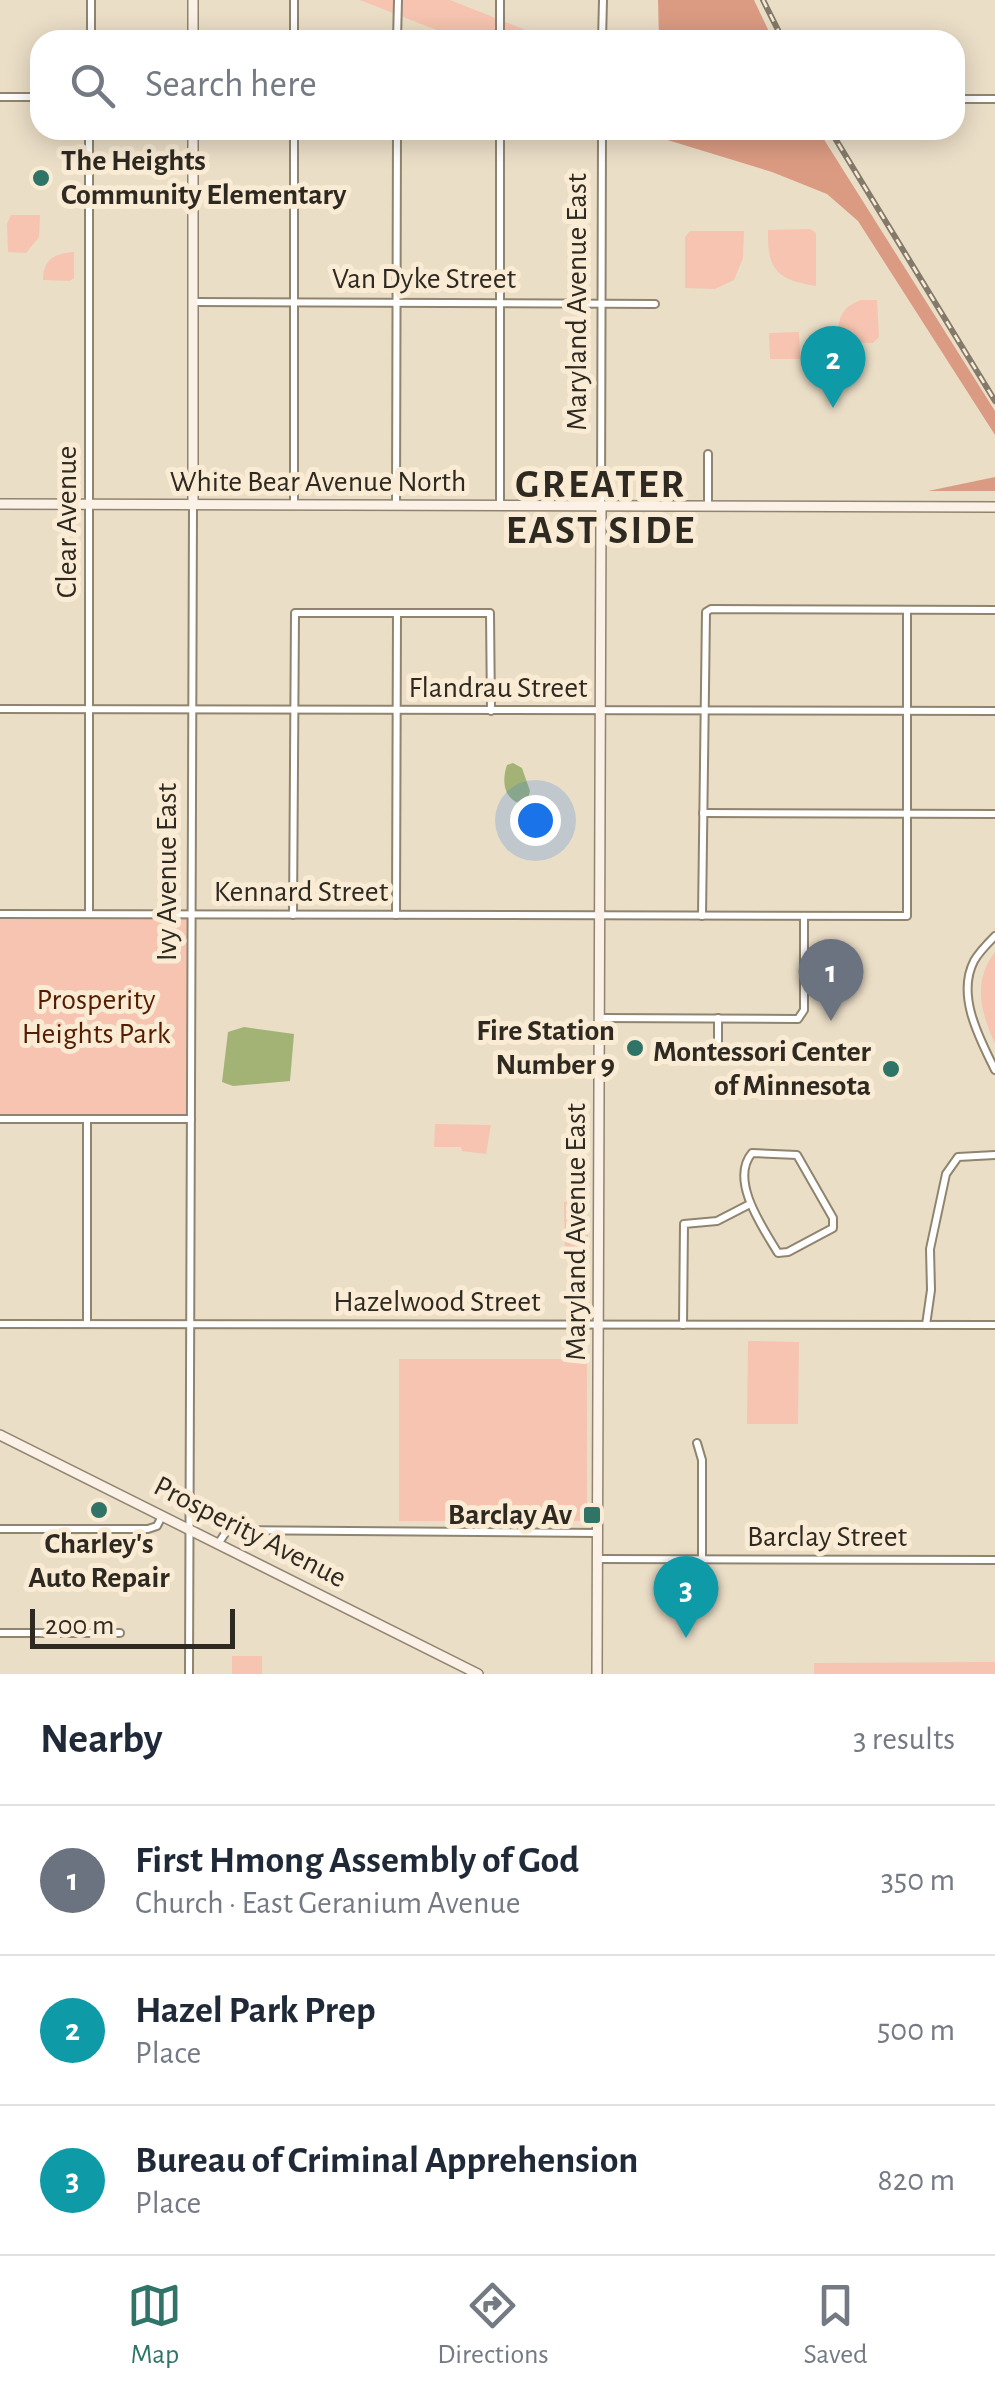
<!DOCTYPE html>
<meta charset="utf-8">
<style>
body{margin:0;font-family:"Alegreya Sans",sans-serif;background:#f2f2f3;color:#1f2937}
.scale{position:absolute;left:30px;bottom:25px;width:205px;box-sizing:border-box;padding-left:10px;border:5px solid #2e2921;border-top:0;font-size:28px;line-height:35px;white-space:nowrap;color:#2e2921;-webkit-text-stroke:8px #f9ebd4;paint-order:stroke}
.you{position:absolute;left:535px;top:820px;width:35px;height:35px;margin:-25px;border:8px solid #fff;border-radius:50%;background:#1a73e8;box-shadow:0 0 0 15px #1a73e833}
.badge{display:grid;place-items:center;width:65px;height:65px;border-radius:50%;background:#2f7467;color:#fff;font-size:32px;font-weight:700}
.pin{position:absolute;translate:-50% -82px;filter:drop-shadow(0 2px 5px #0008)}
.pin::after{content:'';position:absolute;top:52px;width:35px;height:30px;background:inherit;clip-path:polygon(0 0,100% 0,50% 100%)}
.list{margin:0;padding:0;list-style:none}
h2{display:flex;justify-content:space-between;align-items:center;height:130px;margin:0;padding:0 40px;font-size:42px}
h2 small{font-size:32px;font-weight:400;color:#747a83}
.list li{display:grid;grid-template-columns:65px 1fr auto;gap:30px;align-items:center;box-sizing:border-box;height:150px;padding:0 40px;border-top:2px solid #e0e1e3}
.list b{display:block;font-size:38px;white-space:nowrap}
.list p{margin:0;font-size:32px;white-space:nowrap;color:#747a83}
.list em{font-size:32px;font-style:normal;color:#747a83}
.icon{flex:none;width:55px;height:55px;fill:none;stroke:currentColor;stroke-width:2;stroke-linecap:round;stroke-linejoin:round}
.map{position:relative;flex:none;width:995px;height:1674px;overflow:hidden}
.search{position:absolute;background:#fff;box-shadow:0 5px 25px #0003;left:30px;right:30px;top:30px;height:110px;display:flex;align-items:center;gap:25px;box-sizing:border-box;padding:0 35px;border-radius:30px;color:#747a83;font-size:38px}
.sheet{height:580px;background:#fff}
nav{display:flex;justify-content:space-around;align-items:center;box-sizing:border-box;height:140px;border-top:2px solid #e0e1e3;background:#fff;font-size:28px;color:#747a83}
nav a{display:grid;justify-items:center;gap:5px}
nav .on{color:#2f7467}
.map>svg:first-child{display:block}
.green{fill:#f6c4b0}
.forest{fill:#db9b82}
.water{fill:#a3b376}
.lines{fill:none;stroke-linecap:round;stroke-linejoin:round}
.street-casing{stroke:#90846f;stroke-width:10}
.secondary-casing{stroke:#90846f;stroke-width:12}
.street{stroke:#fff;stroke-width:6}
.secondary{stroke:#fbf1e7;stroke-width:9}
.rail-casing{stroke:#837a6b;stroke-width:6}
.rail{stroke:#f9ebd4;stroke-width:2.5;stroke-dasharray:8;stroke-linecap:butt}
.poi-dot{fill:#2f7467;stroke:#f9ebd4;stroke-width:4}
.labels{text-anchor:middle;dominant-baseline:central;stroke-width:10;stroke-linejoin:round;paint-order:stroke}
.poi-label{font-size:30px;font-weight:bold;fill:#2e2921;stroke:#f9ebd4;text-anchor:end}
.street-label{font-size:30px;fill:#2e2921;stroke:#f9ebd4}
.park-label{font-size:30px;fill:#551c01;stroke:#f9ebd4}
.district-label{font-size:40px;font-weight:bold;letter-spacing:2.5px;fill:#2e2921;stroke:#f9ebd4}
</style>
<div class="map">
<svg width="995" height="1674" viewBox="0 0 995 1674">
<rect width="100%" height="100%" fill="#ebdec7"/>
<!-- green -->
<g class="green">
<polygon points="360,0 450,0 551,40 462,40"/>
<polygon points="11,215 40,215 39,237 26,253 8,252 7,224"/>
<path d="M810,229L816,233V286C777,280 767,270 768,230Z"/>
<polygon points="690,231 744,231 743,258 734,280 715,289 685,288 685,237"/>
<path d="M74,252V278L70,281L43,280C43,259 55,253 74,252Z"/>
<path d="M861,300H877L879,337L873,343L838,342C838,320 839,308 861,300Z"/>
<polygon points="799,332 800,359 770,359 769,333"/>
<polygon points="0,914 192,915 191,1119 0,1119"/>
<path d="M995,952V1044C981,1012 972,982 995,952Z"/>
<polygon points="435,1124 491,1125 486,1154 462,1151 461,1147 434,1147"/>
<polygon points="575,1201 575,1210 588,1210 588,1255 565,1255 564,1202"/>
<polygon points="748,1341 799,1342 798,1424 747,1424"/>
<rect x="399" y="1359" width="188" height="162"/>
<rect x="232" y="1656" width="30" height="18"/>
<polygon points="995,1662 995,1674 814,1674 814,1663"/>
</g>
<!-- forest -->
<g class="forest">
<polygon points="658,0 754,0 773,40 659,40"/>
<polygon points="661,130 818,130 995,411 995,435 858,221 827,194 772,172 661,138"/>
<polygon points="995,477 995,491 928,491"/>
</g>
<!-- water -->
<g class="water">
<path d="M513,763L522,768L530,791L527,802L518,803C503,796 502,780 507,765Z"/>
<polygon points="244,1027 294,1034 290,1081 233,1086 222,1082 228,1032"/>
</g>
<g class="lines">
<defs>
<g id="street">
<polyline points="91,0 91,40"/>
<polyline points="500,0 500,40"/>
<polyline points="294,40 294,0"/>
<polyline points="397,40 398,0"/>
<polyline points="602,40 603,0"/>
<polyline points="0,97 40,97"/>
<polyline points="955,99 995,99"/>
<polyline points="294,130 294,505"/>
<polyline points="193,302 655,304"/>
<polyline points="708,454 708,506"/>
<polyline points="396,506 397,130"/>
<polyline points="500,506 500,130"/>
<polyline points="601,506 602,130"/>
<polyline points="0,709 995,711"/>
<polyline points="703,813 995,814"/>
<polyline points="0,914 907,916 907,610"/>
<polyline points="89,914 89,130"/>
<polyline points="293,915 295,613 490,613 491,711"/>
<polyline points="396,915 397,613"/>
<polyline points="702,916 706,612 711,609 995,610"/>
<path d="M995,936C988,943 979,952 974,961C956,996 980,1039 995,1070"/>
<polyline points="601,1018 798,1019 804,1010 804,916"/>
<polyline points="718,1059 718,1018"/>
<polyline points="0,1119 191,1119"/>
<path d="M752,1153L797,1155L833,1218V1228L788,1252L778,1253C763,1228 729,1180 752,1153Z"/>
<polyline points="0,1324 995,1325"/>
<polyline points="87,1324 87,1119"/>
<polyline points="683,1325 684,1224 717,1221 750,1204"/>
<polyline points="926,1325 931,1290 930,1249 946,1174 958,1157 995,1155"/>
<polyline points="697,1443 702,1460 702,1560"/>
<polyline points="0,1529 148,1529 157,1526 162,1516"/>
<polyline points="218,1544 226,1532 232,1530 598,1533"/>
<polyline points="600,1559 995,1560"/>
<polyline points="0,1633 120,1633"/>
<polyline points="189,1674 193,506"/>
</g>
<g id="secondary">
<polyline points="193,0 193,40"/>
<polyline points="0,504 995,507"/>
<polyline points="193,506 193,130"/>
<polyline points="0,1435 478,1674"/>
<polyline points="597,1674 601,508"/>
</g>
</defs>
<!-- street casing -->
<use href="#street" class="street-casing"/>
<!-- secondary casing -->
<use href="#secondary" class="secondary-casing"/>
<!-- street -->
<use href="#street" class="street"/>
<!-- secondary -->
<use href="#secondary" class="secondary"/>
<defs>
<g id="rail">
<polyline points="763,0 783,40"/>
<polyline points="830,130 995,401"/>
</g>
</defs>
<!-- rail casing -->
<use href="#rail" class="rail-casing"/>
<!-- rail -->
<use href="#rail" class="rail"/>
</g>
<!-- markers -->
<g class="poi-dot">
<circle cx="41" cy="178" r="10"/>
<circle cx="635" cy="1048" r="10"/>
<circle cx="891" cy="1069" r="10"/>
<circle cx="99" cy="1510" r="10"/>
<rect x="582" y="1505" width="20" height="20" rx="5"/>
</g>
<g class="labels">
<!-- poi labels -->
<g class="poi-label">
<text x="61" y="161" text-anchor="start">The Heights<tspan x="61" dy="34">Community Elementary</tspan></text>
<text x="615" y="1031">Fire Station<tspan x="615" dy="34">Number 9</tspan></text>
<text x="871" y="1052">Montessori Center<tspan x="871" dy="34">of Minnesota</tspan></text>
<text x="572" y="1515">Barclay Av</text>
<text x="99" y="1544" text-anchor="middle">Charley's<tspan x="99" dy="34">Auto Repair</tspan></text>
</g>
<!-- street labels -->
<g class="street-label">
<text x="424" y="279">Van Dyke Street</text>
<text transform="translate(577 302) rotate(-90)">Maryland Avenue East</text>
<text x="318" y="482">White Bear Avenue North</text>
<text transform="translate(67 522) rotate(-90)">Clear Avenue</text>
<text x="498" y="688">Flandrau Street</text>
<text transform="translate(167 872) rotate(-90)">Ivy Avenue East</text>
<text x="301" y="892">Kennard Street</text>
<text transform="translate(576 1232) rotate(-90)">Maryland Avenue East</text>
<text x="437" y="1302">Hazelwood Street</text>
<text transform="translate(250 1532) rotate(27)">Prosperity Avenue</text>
<text x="827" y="1537">Barclay Street</text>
</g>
<!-- park labels -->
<g class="park-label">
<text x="96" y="1000">Prosperity<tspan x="96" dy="34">Heights Park</tspan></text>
</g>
<!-- district labels -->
<g class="district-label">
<text x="601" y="485">GREATER<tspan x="601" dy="46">EAST SIDE</tspan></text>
</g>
</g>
</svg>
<div class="scale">200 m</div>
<div class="you"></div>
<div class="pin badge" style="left:831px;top:1021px;background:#6b7280">1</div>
<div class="pin badge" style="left:833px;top:408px;background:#0f9aa8">2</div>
<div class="pin badge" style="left:686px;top:1638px;background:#0f9aa8">3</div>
<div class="search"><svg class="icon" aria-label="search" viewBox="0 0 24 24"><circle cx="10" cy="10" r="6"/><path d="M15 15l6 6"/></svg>Search here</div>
</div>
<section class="sheet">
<h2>Nearby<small>3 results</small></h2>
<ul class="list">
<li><span class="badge" style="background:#6b7280">1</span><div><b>First Hmong Assembly of God</b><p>Church · East Geranium Avenue</p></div><em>350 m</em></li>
<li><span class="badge" style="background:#0f9aa8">2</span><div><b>Hazel Park Prep</b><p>Place</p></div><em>500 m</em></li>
<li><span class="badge" style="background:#0f9aa8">3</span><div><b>Bureau of Criminal Apprehension</b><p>Place</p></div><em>820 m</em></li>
</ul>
</section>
<nav>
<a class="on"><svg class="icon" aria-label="map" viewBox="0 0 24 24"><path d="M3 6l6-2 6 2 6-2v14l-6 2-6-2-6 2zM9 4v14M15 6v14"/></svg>Map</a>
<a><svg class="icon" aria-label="directions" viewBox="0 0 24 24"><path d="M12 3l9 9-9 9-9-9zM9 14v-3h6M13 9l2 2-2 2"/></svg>Directions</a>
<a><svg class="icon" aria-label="saved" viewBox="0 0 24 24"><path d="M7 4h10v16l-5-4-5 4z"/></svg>Saved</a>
</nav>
